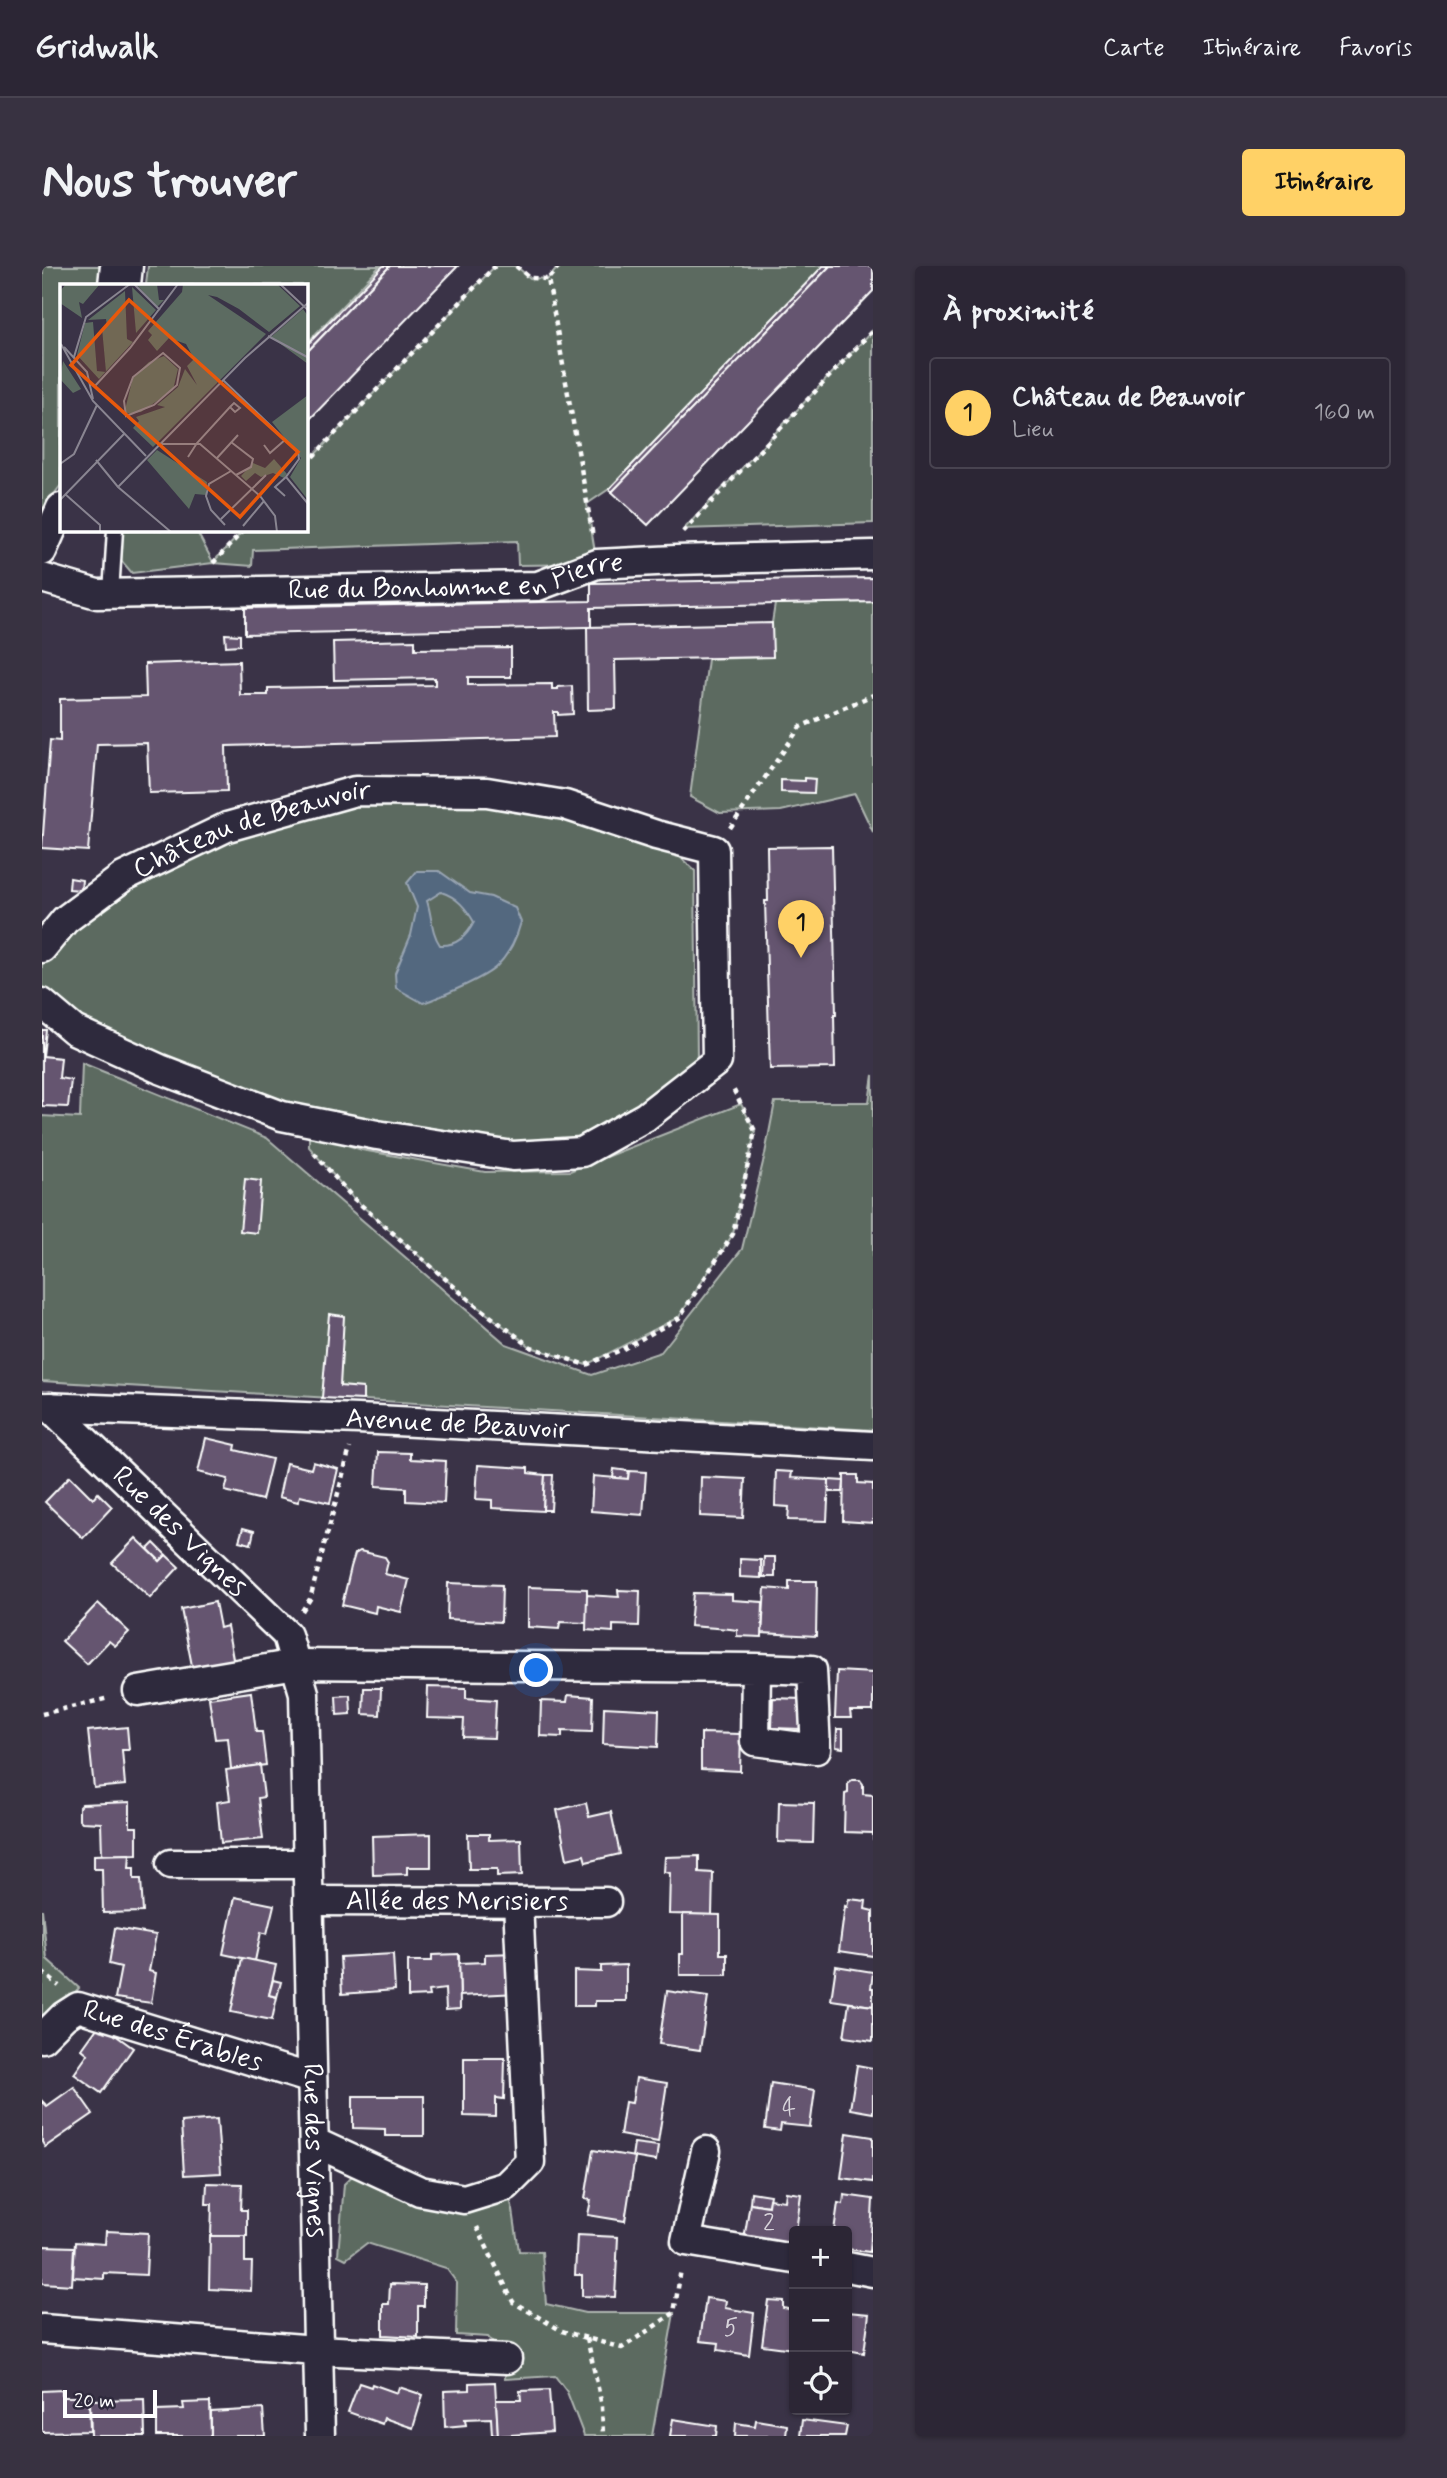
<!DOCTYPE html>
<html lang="fr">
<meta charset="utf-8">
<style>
body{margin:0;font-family:Mynerve,sans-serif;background:#383241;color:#f1f3f6}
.controls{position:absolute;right:21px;bottom:21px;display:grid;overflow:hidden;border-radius:7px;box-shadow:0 2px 5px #0004}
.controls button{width:63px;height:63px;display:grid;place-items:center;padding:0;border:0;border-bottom:2px solid #484350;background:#2c2635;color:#f1f3f6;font:35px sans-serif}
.scale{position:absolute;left:21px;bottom:18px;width:94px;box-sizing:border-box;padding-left:7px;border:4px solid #fff;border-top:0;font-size:19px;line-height:24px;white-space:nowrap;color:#fff;-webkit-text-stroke:5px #2f2a3d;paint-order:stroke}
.you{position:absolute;left:495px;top:1405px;width:24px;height:24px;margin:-18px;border:5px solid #fff;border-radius:50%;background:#1a73e8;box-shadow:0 0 0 10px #1a73e833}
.badge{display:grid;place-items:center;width:46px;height:46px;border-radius:50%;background:#ffd166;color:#111;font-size:23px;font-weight:700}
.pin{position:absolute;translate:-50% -58px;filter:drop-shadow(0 2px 4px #0008)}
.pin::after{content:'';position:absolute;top:37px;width:24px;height:21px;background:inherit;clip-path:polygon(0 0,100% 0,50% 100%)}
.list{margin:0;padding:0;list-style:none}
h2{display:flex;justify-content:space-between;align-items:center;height:91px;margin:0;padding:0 28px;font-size:30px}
h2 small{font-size:23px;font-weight:400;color:#a6a5ad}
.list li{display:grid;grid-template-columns:46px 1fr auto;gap:21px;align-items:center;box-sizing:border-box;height:112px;margin:0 14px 14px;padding:0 14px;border:2px solid #484350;border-radius:7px}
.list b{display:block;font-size:26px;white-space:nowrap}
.list p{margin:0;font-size:23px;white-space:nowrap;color:#a6a5ad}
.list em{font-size:23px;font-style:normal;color:#a6a5ad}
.icon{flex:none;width:38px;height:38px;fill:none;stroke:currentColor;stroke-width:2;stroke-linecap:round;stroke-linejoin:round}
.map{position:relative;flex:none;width:831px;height:2170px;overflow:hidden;border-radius:7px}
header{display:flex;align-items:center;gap:42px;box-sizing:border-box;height:98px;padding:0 35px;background:#2c2635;border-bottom:2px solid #484350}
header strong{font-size:33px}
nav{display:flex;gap:38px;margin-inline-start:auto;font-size:24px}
.intro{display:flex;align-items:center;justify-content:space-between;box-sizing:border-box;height:168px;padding:0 42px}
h1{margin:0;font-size:49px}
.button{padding:18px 32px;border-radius:7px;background:#ffd166;color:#111;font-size:24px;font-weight:700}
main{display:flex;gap:42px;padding:0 42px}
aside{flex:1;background:#2c2635;border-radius:7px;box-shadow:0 2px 5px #0004}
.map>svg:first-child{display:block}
.green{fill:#5c6b61;stroke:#aeb5b0;stroke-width:2}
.water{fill:#53687f;stroke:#98a4b2;stroke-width:2;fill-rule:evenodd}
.building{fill:#655570;stroke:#fff;stroke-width:2}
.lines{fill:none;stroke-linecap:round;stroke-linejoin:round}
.service-casing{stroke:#fff;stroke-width:19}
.minor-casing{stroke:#fff;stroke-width:33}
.path{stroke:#fff;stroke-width:4.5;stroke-dasharray:5 5;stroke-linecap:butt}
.service{stroke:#2f2a3d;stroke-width:14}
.minor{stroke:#2f2a3d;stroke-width:28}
.labels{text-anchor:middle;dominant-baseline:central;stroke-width:5;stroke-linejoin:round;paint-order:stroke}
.number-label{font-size:24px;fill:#d8d4db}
.street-label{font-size:28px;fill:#fff;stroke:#2f2a3d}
.inset-road{fill:none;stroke:#898591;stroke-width:2}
.view{fill:#e8590c;fill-opacity:0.15;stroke:#e8590c;stroke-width:3.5}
.inset-edge{fill:none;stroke:#fff;stroke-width:3.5}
</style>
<header>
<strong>Gridwalk</strong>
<nav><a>Carte</a><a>Itinéraire</a><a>Favoris</a></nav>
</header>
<div class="intro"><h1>Nous trouver</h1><a class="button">Itinéraire</a></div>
<main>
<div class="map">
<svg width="831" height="2170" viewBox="0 0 831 2170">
<rect width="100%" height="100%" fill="#3a3347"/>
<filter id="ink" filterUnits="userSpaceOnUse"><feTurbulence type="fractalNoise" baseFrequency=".0143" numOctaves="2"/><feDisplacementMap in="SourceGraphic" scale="14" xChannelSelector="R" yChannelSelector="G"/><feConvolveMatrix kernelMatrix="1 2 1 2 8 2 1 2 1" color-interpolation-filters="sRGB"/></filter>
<g filter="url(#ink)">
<!-- green -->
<g class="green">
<polygon points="1,0 59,0 57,19 19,19 19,219 0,244"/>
<polygon points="106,0 338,0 264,78 264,19 104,19"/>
<polygon points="453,0 474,0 488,12 506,13 517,0 781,0 567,223 545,238 555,298 476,299 475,275 211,284 210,300 171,297 90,307 77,292 80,264 154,264 171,296 202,264 264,264 264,198"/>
<polygon points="831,64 831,257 642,263"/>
<polygon points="831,336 831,566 813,528 739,545 678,547 648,531 666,393 730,391 730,357 733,338"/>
<polygon points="313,525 445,526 614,569 653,605 655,795 540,886 240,850 0,737 0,682 81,611"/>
<polygon points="40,797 225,872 464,1078 550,1109 619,1086 700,983 723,888 733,836 827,836 831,809 831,1164 0,1115 0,850 38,852"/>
<polygon points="699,838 713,865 691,968 637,1051 544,1099 489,1081 432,1038 311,932 267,881 267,871 276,869 320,884 443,906 528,905"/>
<polygon points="0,1643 5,1693 37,1722 0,1760"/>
<polygon points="312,1908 378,1925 464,1920 471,1944 477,1985 500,1986 504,2038 543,2047 632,2047 610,2170 542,2170 525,2126 513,2110 463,2113 464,2093 446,2071 414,2069 415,2017 404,2002 325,1977 304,1993 296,1989 302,1918"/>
</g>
<!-- water -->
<path class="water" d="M375,605H397L428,627L449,631L473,642L479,656C475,671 467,688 455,700C445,711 396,732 381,737L354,722L353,707L369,669L375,641L365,617ZM399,626C415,631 424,642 432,656C425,670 414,680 398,679C389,666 390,650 385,635Z"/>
<!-- building -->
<g class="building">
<polygon points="341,0 348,0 264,87 264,80"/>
<polygon points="348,0 416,0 264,157 264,87"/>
<polygon points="781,0 788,0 570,226 567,223"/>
<polygon points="788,0 831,0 831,25 606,259 570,226"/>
<polygon points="831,312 831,336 549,342 549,361 545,361 203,368 203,342 549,335 549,317"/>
<polygon points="730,357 731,391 573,394 574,443 546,444 545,361"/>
<polygon points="183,368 198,369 198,379 184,380"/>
<polygon points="373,374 373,383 469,382 469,411 426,411 426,419 510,418 510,423 516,423 516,421 530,420 531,448 516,449 516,446 512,446 513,471 184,480 185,525 107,527 105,477 55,478 46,585 0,582 8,474 18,475 18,433 104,431 103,398 197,395 198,429 226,429 226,422 393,419 393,412 292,414 291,376"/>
<polygon points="763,512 773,513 772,527 739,526 739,514 763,515"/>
<polygon points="790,580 794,749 792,749 793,802 728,803 723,635 726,635 725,581"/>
<polygon points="28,612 40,614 39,624 27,623"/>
<polygon points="0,764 4,764 1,790 19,792 17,812 29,814 26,841 0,840"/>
<polygon points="203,913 219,915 215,967 198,965"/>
<polygon points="287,1048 302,1050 298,1120 321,1122 321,1134 280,1132"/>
<polygon points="164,1172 194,1179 193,1184 230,1193 220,1234 183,1225 186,1213 156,1206"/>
<polygon points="336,1186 368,1187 368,1193 404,1195 402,1237 364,1235 364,1222 334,1220"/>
<polygon points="271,1196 296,1203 288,1237 258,1230 256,1236 237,1231 244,1197 269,1203"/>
<polygon points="436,1199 486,1202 486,1207 503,1209 501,1245 450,1242 450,1234 434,1233"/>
<polygon points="572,1203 587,1205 586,1213 571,1212"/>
<polygon points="587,1205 604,1206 601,1249 549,1245 551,1210 586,1213"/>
<polygon points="734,1205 750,1206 749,1212 787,1214 785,1255 746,1254 747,1241 733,1240"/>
<polygon points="503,1209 511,1209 509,1244 501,1244"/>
<polygon points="802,1209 816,1209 816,1217 831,1218 831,1257 801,1255"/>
<polygon points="28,1210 51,1233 56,1227 70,1241 41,1272 3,1236"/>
<polygon points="659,1211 703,1213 701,1252 658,1250"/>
<polygon points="787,1214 802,1215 801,1226 787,1226"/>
<polygon points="201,1262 212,1265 209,1278 197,1275"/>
<polygon points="94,1272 118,1295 124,1289 137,1301 108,1332 70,1297"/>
<polygon points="112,1277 124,1289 118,1295 106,1283"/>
<polygon points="318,1285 343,1291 346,1296 343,1308 367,1314 359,1346 334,1340 333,1347 300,1339 309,1301 313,1288"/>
<polygon points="722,1291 733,1291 733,1311 721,1311"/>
<polygon points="698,1293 719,1294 719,1312 698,1311"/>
<polygon points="747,1315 775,1315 774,1370 720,1367 723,1322 747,1324"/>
<polygon points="406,1317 460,1319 459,1356 405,1353"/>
<polygon points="486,1321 545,1323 545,1357 518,1356 517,1363 486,1361"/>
<polygon points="576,1324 598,1325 597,1360 571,1359 571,1366 544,1364 545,1329 577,1331"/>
<polygon points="651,1327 690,1328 690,1334 721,1336 720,1371 695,1370 695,1364 688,1363 648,1360"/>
<polygon points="173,1336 178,1362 185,1360 192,1398 151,1405 139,1343"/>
<polygon points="56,1337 87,1366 73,1380 67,1375 45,1398 20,1375"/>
<polygon points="795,1405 831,1407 831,1445 808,1445 809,1452 793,1452"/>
<polygon points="386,1421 424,1422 424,1432 454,1434 452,1472 421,1471 422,1453 385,1452"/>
<polygon points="322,1422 339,1422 338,1449 321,1448"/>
<polygon points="209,1426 214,1466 220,1466 224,1499 189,1503 186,1472 173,1473 167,1432"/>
<polygon points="308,1429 309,1448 295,1449 294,1430"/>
<polygon points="526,1429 551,1431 550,1466 520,1465 520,1471 498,1470 499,1435 525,1436"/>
<polygon points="731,1432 760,1433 759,1463 730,1462"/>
<polygon points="562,1441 617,1444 616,1481 561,1478"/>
<polygon points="85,1461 87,1484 80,1484 83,1519 52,1522 46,1465"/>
<polygon points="795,1463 801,1463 801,1482 794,1481"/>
<polygon points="659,1467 699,1468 698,1505 659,1503"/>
<polygon points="218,1499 222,1531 216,1532 221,1573 179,1577 175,1536 188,1534 184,1504"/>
<polygon points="810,1514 818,1514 821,1518 821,1528 831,1529 831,1575 831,1567 802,1566 803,1528 806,1527 806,1517"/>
<polygon points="88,1536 88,1561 95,1561 95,1588 60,1589 59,1557 40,1556 37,1553 37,1541 40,1538"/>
<polygon points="737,1536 772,1537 771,1577 736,1576"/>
<polygon points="544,1537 547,1551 569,1546 578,1588 544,1596 542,1589 525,1593 515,1544"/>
<polygon points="389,1568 389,1601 365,1601 365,1608 331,1609 330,1570"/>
<polygon points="426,1568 447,1568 447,1574 479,1573 480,1609 455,1610 455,1603 427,1603"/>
<polygon points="88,1588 87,1602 92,1602 92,1613 99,1613 101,1646 61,1647 60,1603 52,1603 52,1589"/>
<polygon points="657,1590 657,1606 671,1607 670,1649 627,1648 628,1607 622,1606 623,1591"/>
<polygon points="193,1631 232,1639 225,1668 219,1666 213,1695 181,1688"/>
<polygon points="807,1633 824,1635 823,1643 831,1645 831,1690 797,1685 803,1640 805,1641"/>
<polygon points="641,1648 678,1649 678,1688 685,1688 685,1709 638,1709 638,1688 641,1688"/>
<polygon points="73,1662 114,1669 107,1705 114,1707 109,1737 73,1732 79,1701 67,1698"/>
<polygon points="475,1687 476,1727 418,1730 417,1697 443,1696 443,1688"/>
<polygon points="351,1688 353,1724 300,1728 298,1691"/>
<polygon points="417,1688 418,1743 404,1744 403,1723 386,1725 387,1730 366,1731 366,1695 390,1695 390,1689"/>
<polygon points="200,1692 234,1699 227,1729 235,1731 230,1754 189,1746"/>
<polygon points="584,1699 584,1735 553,1735 553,1740 532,1740 532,1705 559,1706 559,1700"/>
<polygon points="794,1700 831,1706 829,1722 831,1722 831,1740 789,1734"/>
<polygon points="231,1714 239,1716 235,1731 227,1729"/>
<polygon points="625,1725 666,1731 658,1784 617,1778"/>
<polygon points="807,1737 831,1740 831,1775 802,1771"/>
<polygon points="58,1758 91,1782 59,1827 32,1808 46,1788 40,1783"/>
<polygon points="422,1792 463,1792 462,1833 454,1832 454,1851 422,1850"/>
<polygon points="815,1799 831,1802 831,1847 808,1843"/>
<polygon points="594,1812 625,1817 616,1876 578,1869 583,1836 590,1837"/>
<polygon points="729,1817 773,1824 768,1861 739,1858 738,1865 723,1863"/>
<polygon points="32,1821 51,1848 3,1881 0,1876 0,1835 5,1840"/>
<polygon points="311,1830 382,1830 382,1870 343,1870 343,1863 311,1862"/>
<polygon points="175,1853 179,1907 142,1909 139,1856"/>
<polygon points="805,1867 831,1871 831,1916 799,1912"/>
<polygon points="592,1877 616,1880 614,1895 590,1891"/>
<polygon points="551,1884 593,1891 583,1955 546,1949 549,1934 543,1933"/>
<polygon points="165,1917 200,1918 199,1944 205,1944 205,1970 169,1970 170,1938 164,1938"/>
<polygon points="709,1926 728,1929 726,1940 708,1937"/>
<polygon points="744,1926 759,1928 752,1980 701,1979 708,1937 726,1940 727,1933 743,1935"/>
<polygon points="802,1929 831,1933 828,1986 805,1983 805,1965 792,1965 796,1937 801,1938"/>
<polygon points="64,1965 106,1967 104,2009 62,2007 62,2013 31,2011 33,1976 63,1978"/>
<polygon points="535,1969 576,1971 573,2031 540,2030 540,2009 533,2009"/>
<polygon points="168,1970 203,1970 203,1996 210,1996 209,2025 167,2023"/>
<polygon points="0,1980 32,1981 30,2019 0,2017"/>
<polygon points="348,2018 382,2019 382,2040 376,2040 376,2071 341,2069 341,2038 347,2038"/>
<polygon points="664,2032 684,2035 683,2042 712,2047 707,2089 676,2084 677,2077 658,2075"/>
<polygon points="726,2034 741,2035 741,2042 752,2044 752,2083 720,2079"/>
<polygon points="805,2046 827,2048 822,2087 805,2084"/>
<polygon points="453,2116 456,2168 450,2169 449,2152 423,2153 424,2159 403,2161 402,2125 427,2124 427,2117"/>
<polygon points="317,2117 329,2121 330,2118 355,2127 357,2121 381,2129 371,2162 342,2152 340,2158 306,2146"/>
<polygon points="20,2124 20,2131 47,2131 48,2165 0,2166 0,2125"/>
<polygon points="507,2124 510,2166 456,2170 454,2134 479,2134 478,2125"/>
<polygon points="102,2133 103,2170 49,2170 48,2134"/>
<polygon points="168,2136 169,2170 115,2170 115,2144 142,2143 141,2137"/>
<polygon points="221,2143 223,2170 169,2170 169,2146"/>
<polygon points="631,2153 675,2160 674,2170 628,2170"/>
<polygon points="714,2154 745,2159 744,2170 693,2170 694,2157 713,2160"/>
<polygon points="760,2154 805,2160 803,2170 758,2170"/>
</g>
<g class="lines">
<defs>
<g id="service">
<polyline points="91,19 93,0"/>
<polyline points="69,327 73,264"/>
</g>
<g id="minor">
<polyline points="71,19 73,0"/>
<polyline points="0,285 19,242"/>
<path id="s1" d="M0,312L55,328L496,320L555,298L634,294L831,289"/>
<path id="s2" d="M0,682L23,654L81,611L185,561L313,525L445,526L523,539L614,569L672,584L675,795L603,851L540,886L471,890L335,869L240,850L118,803L32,764L0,737"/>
<path id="s3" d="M0,1141L316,1153L831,1180"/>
<path id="s4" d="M8,1141L245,1369L262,1427L278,2170"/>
<polyline points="96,1425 254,1398 714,1402 770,1404 774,1483 713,1475 714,1402"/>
<polyline points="129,1598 265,1598"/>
<path id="s5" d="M266,1635L564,1636"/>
<path id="s6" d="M0,1772L22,1750L36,1741L270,1813"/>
<polyline points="272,1876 378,1925 422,1933 464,1920 488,1896 476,1636"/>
<polyline points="664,1885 644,1975 752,1993"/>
<polyline points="805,2001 831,2006"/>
<polyline points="0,2063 274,2084 465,2093"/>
</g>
</defs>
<!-- service casing -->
<use href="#service" class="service-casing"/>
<!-- minor casing -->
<use href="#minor" class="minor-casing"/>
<!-- path -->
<g class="path">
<polyline points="474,0 488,12 506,13"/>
<polyline points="517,0 506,13 551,271"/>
<polyline points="264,198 453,0"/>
<polyline points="641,266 831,64"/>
<polyline points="171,297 202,264"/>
<polyline points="688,562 758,461 831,429"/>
<polyline points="272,887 311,932 432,1038 489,1081 544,1099 581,1083 637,1052 691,968 713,865 690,821"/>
<polyline points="260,1345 268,1333 308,1182"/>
<polyline points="0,1448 67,1432"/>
<polyline points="0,1706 17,1720"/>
<polyline points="435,1961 471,2036 520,2065 580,2082 632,2047 639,2003"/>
<polyline points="545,2072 560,2140 561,2170"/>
</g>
<!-- service -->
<use href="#service" class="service"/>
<!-- minor -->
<use href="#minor" class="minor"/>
</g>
</g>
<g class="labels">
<!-- number labels -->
<g class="number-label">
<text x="747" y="1842">4</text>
<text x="727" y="1957">2</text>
<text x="689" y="2062">5</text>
</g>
<!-- street labels -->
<g class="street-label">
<text stroke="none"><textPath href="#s1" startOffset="418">Rue du Bonhomme en Pierre</textPath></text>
<text stroke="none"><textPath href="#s2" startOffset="247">Château de Beauvoir</textPath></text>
<text stroke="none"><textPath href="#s3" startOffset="416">Avenue de Beauvoir</textPath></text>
<text stroke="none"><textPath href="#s4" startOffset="180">Rue des Vignes</textPath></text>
<text stroke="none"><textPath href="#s5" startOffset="149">Allée des Merisiers</textPath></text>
<text stroke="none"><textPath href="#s6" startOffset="147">Rue des Érables</textPath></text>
<text stroke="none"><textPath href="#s4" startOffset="847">Rue des Vignes</textPath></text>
</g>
</g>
<!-- overview -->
<g transform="translate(18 18)">
<rect width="248" height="248" fill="#3a3347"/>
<path d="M6,0H40L23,20L19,18L22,34L0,19V7ZM76,0H97L99,16H104L97,23ZM123,0H217L240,22L209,48L179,25L157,13L148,11L206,50L93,163L73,144L79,137L76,133L105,123L97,121L118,103L125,85L137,101L127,82L134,75L126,60L109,54L97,67L88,56L92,51L88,47L122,8ZM72,3L96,26L76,49ZM65,7L67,55L73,58L39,95L17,71L25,39L33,38L37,87L46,88L42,44L47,42L46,35L28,36ZM243,25L248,32V80L211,53ZM104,72L118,85L113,106L81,128L64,130L73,93L89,78ZM3,77L21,105L13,109L0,95ZM248,111V216L230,193L241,174L212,138ZM97,166L147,198L146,211L135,210L129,225L87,176ZM214,175L227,190L224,194L213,189L201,193L195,189L186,197L181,192L193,179L205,184Z" fill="#5c6b61"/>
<path class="inset-road" d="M74,0L100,26M220,0L249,27M208,52L249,74M1,60L33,117L86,172M4,63L27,88L33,115M103,69L120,84L117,101L94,121L66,132L64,117L73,93ZM14,73L26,33L70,0M163,96L238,168L239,175L226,193L249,221M34,103L70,64L118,0M171,158L193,175L191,183L176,191M102,160H140L200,212L215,232L217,248M204,161L210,169L226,155M128,173L137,159L170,123L174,119L180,124L175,128L170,123M157,174L178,151M36,176L58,203L111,248M0,180L14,170L37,121M58,203L185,74L249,18M5,210L40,241V248M225,212L215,203L226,193M0,216L64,150M161,235L206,191M165,241L151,226L146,212L149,200L171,187M183,242L204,217"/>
<path class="view" d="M69,16L238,168L180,233L11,81Z"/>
<rect width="248" height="248" class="inset-edge"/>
</g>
</svg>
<div class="controls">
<button>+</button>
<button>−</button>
<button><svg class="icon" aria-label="locate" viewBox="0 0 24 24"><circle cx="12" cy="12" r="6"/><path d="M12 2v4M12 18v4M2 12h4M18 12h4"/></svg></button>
</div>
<div class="scale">20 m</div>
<div class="you"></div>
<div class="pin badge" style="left:759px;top:692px">1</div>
</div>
<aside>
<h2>À proximité<small></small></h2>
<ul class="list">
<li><span class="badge">1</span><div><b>Château de Beauvoir</b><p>Lieu</p></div><em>160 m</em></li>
</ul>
</aside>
</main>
